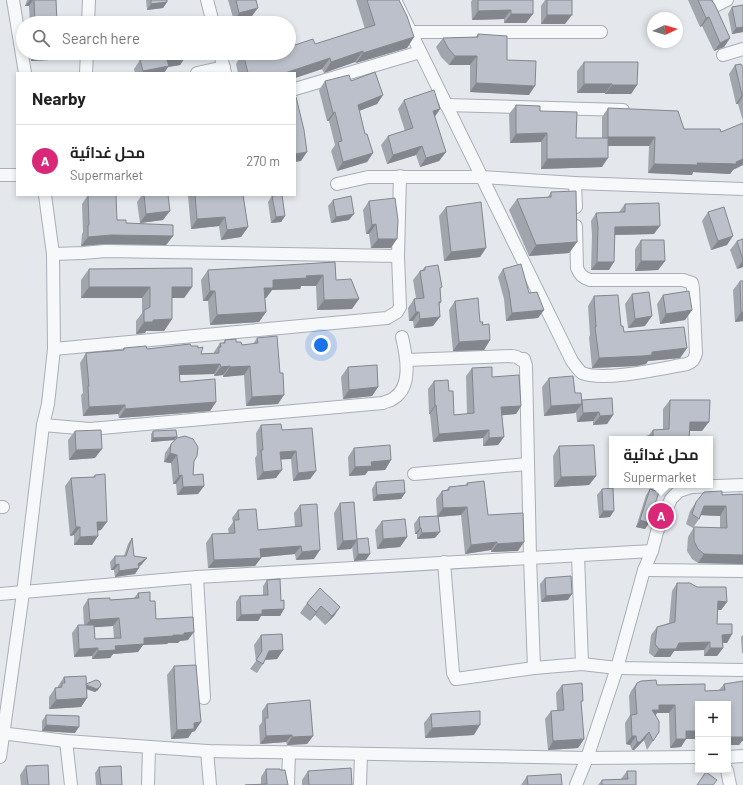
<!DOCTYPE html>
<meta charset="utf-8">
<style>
body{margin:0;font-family:Barlow,Cairo,sans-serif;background:#f2f2f2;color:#222}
.controls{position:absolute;right:12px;bottom:12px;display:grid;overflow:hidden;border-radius:0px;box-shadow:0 2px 6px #0003}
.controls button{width:36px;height:36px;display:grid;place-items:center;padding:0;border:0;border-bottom:1px solid #e0e0e0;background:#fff;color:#222;font:20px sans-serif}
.compass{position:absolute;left:647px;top:12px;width:36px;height:36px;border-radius:50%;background:#fff;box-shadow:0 2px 6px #0003;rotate:86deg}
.you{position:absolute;left:321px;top:345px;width:14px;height:14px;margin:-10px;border:3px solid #fff;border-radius:50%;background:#1a73e8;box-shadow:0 0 0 6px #1a73e833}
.badge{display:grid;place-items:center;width:26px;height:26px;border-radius:50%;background:#db2777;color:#fff;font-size:13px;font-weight:700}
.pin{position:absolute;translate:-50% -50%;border:2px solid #fff;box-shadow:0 1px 4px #0006}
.popup{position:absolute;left:609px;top:436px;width:104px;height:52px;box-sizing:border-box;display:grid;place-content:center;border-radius:0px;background:#fff;filter:drop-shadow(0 1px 3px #0005);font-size:13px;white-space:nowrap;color:#767676}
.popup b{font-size:15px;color:#222}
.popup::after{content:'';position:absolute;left:50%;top:100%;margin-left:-8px;border:8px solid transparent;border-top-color:#fff}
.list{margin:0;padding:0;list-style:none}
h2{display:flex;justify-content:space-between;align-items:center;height:52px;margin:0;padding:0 16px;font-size:17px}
h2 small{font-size:13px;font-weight:400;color:#767676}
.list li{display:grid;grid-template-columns:26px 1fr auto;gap:12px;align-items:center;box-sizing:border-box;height:72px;padding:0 16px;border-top:1px solid #e0e0e0}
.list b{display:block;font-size:15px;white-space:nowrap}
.list p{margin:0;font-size:13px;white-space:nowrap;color:#767676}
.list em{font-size:13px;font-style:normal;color:#767676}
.icon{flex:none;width:22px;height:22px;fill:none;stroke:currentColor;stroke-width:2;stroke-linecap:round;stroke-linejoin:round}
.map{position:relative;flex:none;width:743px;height:785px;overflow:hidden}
.search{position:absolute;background:#fff;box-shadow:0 2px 6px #0003;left:16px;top:16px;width:280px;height:44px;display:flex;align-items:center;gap:10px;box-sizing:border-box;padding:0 14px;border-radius:22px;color:#767676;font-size:15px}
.panel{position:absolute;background:#fff;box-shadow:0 2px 6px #0003;left:16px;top:72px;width:280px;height:124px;border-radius:0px}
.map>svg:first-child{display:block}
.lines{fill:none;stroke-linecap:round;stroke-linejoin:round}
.minor-casing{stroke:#a9aeb7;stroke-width:14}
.minor{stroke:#f7f8fa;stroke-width:12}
.wall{fill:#a1a5ae;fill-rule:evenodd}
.shaded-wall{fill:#83868d}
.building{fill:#bbc0ca;stroke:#83868d}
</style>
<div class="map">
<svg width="743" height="785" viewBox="0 0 743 785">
<rect width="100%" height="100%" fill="#e4e7ec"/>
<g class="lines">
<defs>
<g id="minor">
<polyline points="13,0 25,73"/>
<polyline points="207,0 213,23"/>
<path d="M395,0L572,361C575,365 579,371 582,373C604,382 663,368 687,364C693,362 695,359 696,353L693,288L692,283L683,280H590C583,278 580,275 577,268L576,226"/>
<polyline points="713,7 727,0"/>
<polyline points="88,23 89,0"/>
<polyline points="411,32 601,32"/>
<polyline points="220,53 225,73"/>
<polyline points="723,55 743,49"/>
<polyline points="86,73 87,53"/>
<polyline points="197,73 224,67"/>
<polyline points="295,89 420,52"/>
<polyline points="446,105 623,110"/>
<polyline points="0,175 17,175"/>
<polyline points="575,183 576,207"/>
<polyline points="337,184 368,177 481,177 575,183 743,189"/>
<polyline points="53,254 83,253 105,251 398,256"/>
<polyline points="54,349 387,318 397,312 400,307 398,256 400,176"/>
<polyline points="407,360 512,356 517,357 521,360 524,359 526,366 530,557 534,668"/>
<path d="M43,425L90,429L383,403C386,401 391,401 394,398C413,386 406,354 402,337"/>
<polyline points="414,474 528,464"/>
<polyline points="0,507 3,507"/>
<polyline points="578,555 582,664"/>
<polyline points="444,562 453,673 456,679 534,668 582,664 617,668 743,670"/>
<polyline points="644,570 743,571"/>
<polyline points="197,577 204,698"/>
<polyline points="0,594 197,577 652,551"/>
<polyline points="0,733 66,741 207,751 587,758 698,757"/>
<polyline points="66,741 71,785"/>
<polyline points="207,751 210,785"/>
<polyline points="0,757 23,593 43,425 48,404 54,349 53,254 45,195"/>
<polyline points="728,757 743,756"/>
<polyline points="727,770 730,785"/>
<polyline points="148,785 149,747"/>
<polyline points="288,785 289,752"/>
<polyline points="360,785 361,754"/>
<polyline points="576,785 587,758 617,668 644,570 652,551 657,532 671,499 679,491 691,487 743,485"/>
</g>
</defs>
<!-- minor casing -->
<use href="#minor" class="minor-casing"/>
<!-- minor -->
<use href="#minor" class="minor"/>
</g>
<!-- wall -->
<g class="wall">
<polygon points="27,0 56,0 57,23 30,23 29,6 25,6"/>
<polygon points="146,0 167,0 167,2 163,8 147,10"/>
<polygon points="228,0 256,0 252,16 234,21"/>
<polygon points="356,0 399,0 414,37 407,48 356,63 355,62 324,73 322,69 295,78 295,73 238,73 236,64 240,57 239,53 289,53 365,29"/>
<polygon points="472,0 533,0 526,23 504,23 504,19 472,20 471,2"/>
<polygon points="545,0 572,0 565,24 541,24 541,6"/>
<polygon points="688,0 712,0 730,38 724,47 714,51 702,26 700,27"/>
<polygon points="743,5 743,32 732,34 728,14 732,7"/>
<polygon points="478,34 507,60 529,95 470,92 470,65 449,65 441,57 436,47 443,38 476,37"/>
<polygon points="29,53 64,53 63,54 53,55 49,60 31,61"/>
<polygon points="147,53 186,56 180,65 168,67 164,73 135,73 134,69 140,60 142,60"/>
<polygon points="584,62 637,85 631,94 605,94 605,93 577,93 577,71"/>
<polygon points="735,65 743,66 743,121 738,104 736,104 729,74"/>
<polygon points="325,81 351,81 383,95 377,104 359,111 365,134 373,153 367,162 337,171 331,151 335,145 329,121 327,121 319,90"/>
<polygon points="404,100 440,109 434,117 446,152 439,161 420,167 416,155 387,164 381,145 388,136 405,131 398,109"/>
<polygon points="516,105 540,111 576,138 602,138 602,117 608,108 684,129 733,170 730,174 693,172 692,175 648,173 649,146 608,146 602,167 541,169 541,142 510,143 509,114"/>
<polygon points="551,192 577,242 569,253 529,256 509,210 517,199 548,197"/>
<polygon points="88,195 117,220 173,236 166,245 105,244 81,246 82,234 83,232 82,204"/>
<polygon points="142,195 168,195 163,220 140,223 137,202"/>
<polygon points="188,195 243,195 248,227 241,237 221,240 219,226 191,229 188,196"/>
<polygon points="272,196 285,216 281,222 271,223 268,202"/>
<polygon points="333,200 349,220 331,223 328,206"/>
<polygon points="369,201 391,248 371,248 369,234 366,234 363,210"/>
<polygon points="625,204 654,234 615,235 609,270 591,270 592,235 591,221 596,213 619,212"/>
<polygon points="446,207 486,248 480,257 444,261 439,216"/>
<polygon points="708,212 727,245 711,250 702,221"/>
<polygon points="743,239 743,267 737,269 730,250 737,241"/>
<polygon points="641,240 665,261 658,270 635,271 635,249"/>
<polygon points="335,262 336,280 352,309 317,310 316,286 301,286 300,289 272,290 266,298 265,298 266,312 259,322 210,325 208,301 203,301 201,280 208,270"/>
<polygon points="425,267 440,290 441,302 439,306 433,326 414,328 413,321 409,321 408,308 414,299 416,298 413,280 420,271 422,270"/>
<polygon points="89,269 192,287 184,298 172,298 172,319 164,331 146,331 145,333 136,334 136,321 142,313 142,298 81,298 81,280"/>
<polygon points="503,269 529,293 544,310 538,318 506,321 504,299 498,277"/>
<polygon points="740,281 743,281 743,321 735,322 733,290"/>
<polygon points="632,294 645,326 628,328 625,304"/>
<polygon points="663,295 692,310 685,320 660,324 657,304"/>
<polygon points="594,296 621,326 624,332 687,348 680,358 648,361 646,364 636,366 592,368 589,337 590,335 588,306"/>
<polygon points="455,301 482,325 490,340 484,350 453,351 449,310"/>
<polygon points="257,338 278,404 246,406 244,375 223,377 223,375 214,376 214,374 180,375 180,382 216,402 210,411 119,418 118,414 83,416 81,395 83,393 80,363 86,353 122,350 124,348 147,349 191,346 198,348 201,354 214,353 214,352 220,343 223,343 225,340 236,342 242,345 253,344"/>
<polygon points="348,367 378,387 372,396 343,399 341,377"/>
<polygon points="472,368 492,377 521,406 516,414 502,415 504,437 498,445 483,446 483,438 433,442 430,414 429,414 428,389 434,381 449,391 454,415 467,414 466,376"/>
<polygon points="549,378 575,393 582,401 582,400 613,415 607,424 593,425 593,421 577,422 576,412 575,413 544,416 542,387"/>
<polygon points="670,400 702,431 690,431 689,439 645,439 647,436 648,436 653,430 663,429 663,409"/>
<polygon points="261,425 282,430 316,471 310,479 293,481 291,459 281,459 276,478 257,480 255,458 257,455 256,433"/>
<polygon points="75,431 95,458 69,460 68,440"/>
<polygon points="153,431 177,437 175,439 194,461 193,475 204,486 198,494 177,495 176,484 173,484 171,463 164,462 165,453 174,440 151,442 151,434"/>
<polygon points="559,446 596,476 589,485 554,487 553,456"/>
<polygon points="354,448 391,460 385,470 368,471 365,475 349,476 348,457"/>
<polygon points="95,475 101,530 97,531 92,545 74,545 74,535 70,536 65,486 71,478 93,477"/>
<polygon points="376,482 405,493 401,499 373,501 372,489"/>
<polygon points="467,483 488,515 518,551 491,552 491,550 465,554 461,515 438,517 435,538 417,539 417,534 415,534 414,524 419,517 437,516 436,499 442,491 446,490 449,487 466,485"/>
<polygon points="602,489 610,517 599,518 597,495"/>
<polygon points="650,489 649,523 645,529 636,527 646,495"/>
<polygon points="742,494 743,564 698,563 692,559 687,551 688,537 694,527 720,528 720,516 701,515 699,519 693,528 686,524 690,511 696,502 722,495"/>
<polygon points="340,503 357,539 366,560 354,561 352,546 351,549 337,550 334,513"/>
<polygon points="300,505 314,559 296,560 295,554 261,557 255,566 208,568 206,543 212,534 229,534 228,529 233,522 232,518 238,510 258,530 295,527 294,513"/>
<polygon points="382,521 407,537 400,547 377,549 375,530"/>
<polygon points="132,538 134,556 142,564 139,567 135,574 115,577 114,570 111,570 110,562 115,556 124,556 128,544"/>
<polygon points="545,578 568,600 541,602 540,584"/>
<polygon points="267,580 281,601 284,609 280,616 261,616 258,621 236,621 236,602 240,596 263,595 263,586"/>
<polygon points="677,583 697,587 727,602 721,610 718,610 717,624 732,634 727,643 723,643 723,648 717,656 704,656 704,650 674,651 670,657 654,657 649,653 651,635 657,627 669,623 672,591"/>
<path d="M138,593L150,601L156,619L188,640L180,641L178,643H168L167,644L143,645L138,652L113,654L110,658L92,659V656L74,657L72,633L78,625H84L83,607L88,599L110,600L134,598ZM113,626L114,638L95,639L94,627Z"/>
<polygon points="307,603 340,607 334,616 325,625 315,615 310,621 300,613"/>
<polygon points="261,635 283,650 277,659 265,660 263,664 257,673 250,669 256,661 254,645"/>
<polygon points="743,635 743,653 742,653 741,637"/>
<polygon points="174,666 195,731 192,732 188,738 171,739 167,675"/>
<polygon points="64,677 86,684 98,690 95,692 87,689 87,698 81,707 49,709 49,697 55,688 58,687 58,686"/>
<polygon points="637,683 705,691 719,690 724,684 742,741 739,745 728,704 686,739 681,747 670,748 669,713 657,713 656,715 659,732 647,750 644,740 634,750 632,750 630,745 626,744 625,723 630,715 629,696 631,691"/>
<polygon points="562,685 581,704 584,739 578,748 548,750 545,719 551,711 557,710 556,693"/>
<polygon points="267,704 313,736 307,744 287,745 286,742 260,744 259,726 262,722 262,711"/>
<polygon points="431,714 474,735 425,738 424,723"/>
<polygon points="46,715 75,733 42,731 42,721"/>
<polygon points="26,766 49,785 21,785 20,775"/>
<polygon points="99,767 122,785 96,785 95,773"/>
<polygon points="266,769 280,770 288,785 261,784 261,777"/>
<polygon points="308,771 352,785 302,785 302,780"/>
<polygon points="627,771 636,785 598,785 602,780 621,779"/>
<polygon points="527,776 562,785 521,785"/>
</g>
<!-- shaded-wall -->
<g class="shaded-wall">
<polygon points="30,0 33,0 29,6 25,6"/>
<polygon points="167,2 163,8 147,10 151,4"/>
<polygon points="258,8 252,16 234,21 239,13"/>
<polygon points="511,10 504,19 472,20 478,11"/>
<polygon points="511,14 533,14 526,23 504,23"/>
<polygon points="547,15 572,15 565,24 541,24"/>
<polygon points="709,17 702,26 700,27 706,18"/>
<polygon points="743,27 743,32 732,34 736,28"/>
<polygon points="414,37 407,48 356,63 363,53"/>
<polygon points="730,38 724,47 714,51 720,43"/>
<polygon points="363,51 355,62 324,73 331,62"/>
<polygon points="49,53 64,53 63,54 53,55 49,60 31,61 36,54"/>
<polygon points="186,56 180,65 168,67 164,73 141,73 143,71 167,60"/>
<polygon points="455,56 477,56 470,65 449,65"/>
<polygon points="330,58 322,69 295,78 295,73 285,73"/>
<polygon points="476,83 535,86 529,95 470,92"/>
<polygon points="584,84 612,84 605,93 577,93"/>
<polygon points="612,85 637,85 631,94 605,94"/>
<polygon points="383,95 377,104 351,114 358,105"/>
<polygon points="742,95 743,95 743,96 738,104 736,104"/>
<polygon points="440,109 434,118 433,111"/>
<polygon points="335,112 329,121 327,121 333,113"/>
<polygon points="547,133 541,142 510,143 516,134"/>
<polygon points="608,137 655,137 649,146 602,146"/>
<polygon points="422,146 416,155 387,164 393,155"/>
<polygon points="307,152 301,161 295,162 295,154"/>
<polygon points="446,152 439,161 420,167 426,158"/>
<polygon points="373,153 367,162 337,171 343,162"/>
<polygon points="608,158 602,167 541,169 547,159"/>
<polygon points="743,159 743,165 733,170 730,174 693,172 692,175 648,173 654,164 736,162"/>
<polygon points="170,211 163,220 140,223 146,214"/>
<polygon points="354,214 349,220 331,223 336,217"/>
<polygon points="285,216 281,222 271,223 276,217"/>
<polygon points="225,217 219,226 191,229 197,219"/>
<polygon points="376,224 369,234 366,234 372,225"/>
<polygon points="660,226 654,234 610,235 615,227"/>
<polygon points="248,227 241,237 221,240 227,230"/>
<polygon points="111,235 173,236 166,245 105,244 81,246 88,237"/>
<polygon points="733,236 727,245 711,250 718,241"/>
<polygon points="378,239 397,239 391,248 371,248"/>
<polygon points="577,242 569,253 529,256 536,245"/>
<polygon points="486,248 480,257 444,261 451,252"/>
<polygon points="743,260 743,267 737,269"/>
<polygon points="641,261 665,261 658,270 635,271"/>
<polygon points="597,262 614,262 609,270 591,270"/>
<polygon points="323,275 316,286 301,286 300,289 272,290 266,298 257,298 264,288 273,280 306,276"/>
<polygon points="89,287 150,287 142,298 81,298"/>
<polygon points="172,287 192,287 184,298 164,298"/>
<polygon points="210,291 215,291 208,301 203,301"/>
<polygon points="359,299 352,309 317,310 324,300"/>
<polygon points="544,310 538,318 506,321 512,313"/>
<polygon points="692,310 685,320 660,324 666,314"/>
<polygon points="266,312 259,322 210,325 217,315"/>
<polygon points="416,312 419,312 413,321 409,321"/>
<polygon points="741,312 743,312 743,321 735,322"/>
<polygon points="652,316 645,326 628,328 635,319"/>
<polygon points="440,317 433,326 414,328 420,319"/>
<polygon points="172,319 164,331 146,331 145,333 136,334 144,322 153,320"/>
<polygon points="490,340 484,350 453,351 459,342"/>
<polygon points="687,348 680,358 648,361 646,364 636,366 592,368 599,358 652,352"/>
<polygon points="220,364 214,374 173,375 179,366"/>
<polygon points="230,366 223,375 214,376 221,367"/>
<polygon points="250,366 244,375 223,377 230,367"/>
<polygon points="378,387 372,396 343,399 349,390"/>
<polygon points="284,395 278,404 246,406 252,397"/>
<polygon points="216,402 210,411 119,418 125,409"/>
<polygon points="582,404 575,413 544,416 551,406"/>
<polygon points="125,405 118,414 83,416 89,407"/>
<polygon points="435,405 436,405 430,414 429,414"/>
<polygon points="521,406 516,414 496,416 501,407"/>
<polygon points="599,412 593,421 577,422 583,413"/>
<polygon points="613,415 607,424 593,425 600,416"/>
<polygon points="690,422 709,422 702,431 684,431"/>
<polygon points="489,430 483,438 433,442 439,434"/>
<polygon points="177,437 174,440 151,442 153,438"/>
<polygon points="504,437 498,445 483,446 489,438"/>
<polygon points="102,449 95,458 69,460 76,450"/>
<polygon points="296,451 291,459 275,460 280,452"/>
<polygon points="170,453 177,455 171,463 164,462"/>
<polygon points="391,460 385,470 368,471 365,475 349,476 355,467 371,462"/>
<polygon points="282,470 276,478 257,480 263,472"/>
<polygon points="316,471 310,479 293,481 298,473"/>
<polygon points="182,475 176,484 173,484 179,476"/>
<polygon points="596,476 589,485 554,487 561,477"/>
<polygon points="204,486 198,494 177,495 183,487"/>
<polygon points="405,493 401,499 373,501 377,495"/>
<polygon points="704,506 726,506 720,516 698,515"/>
<polygon points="467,507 461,515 437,517 443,508"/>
<polygon points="603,511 614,511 610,517 599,518"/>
<polygon points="640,520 649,523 645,529 636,527"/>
<polygon points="97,522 107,522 101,530 91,531"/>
<polygon points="76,527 80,527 74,535 70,536"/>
<polygon points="420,528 421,528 417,534 415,534"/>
<polygon points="440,532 435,538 417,539 422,533"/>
<polygon points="98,536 92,545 74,545 80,537"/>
<polygon points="407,537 400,547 377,549 383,539"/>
<polygon points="357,540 351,549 337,550 343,541"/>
<polygon points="497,542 491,550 465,554 471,545"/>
<polygon points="524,542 518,551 491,552 497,544"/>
<polygon points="301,546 295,554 254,558 260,549"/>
<polygon points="320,550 314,559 296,560 302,552"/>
<polygon points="358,554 370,554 366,560 354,561"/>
<polygon points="704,554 743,555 743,564 698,563"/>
<polygon points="147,558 142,564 137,568 139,568 135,574 115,577 119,571 138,564"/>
<polygon points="261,558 255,566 208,568 214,560"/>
<polygon points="119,564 114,570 111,570 115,565"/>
<polygon points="572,594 568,600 541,602 546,596"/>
<polygon points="718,601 727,602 721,610 712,610"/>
<polygon points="321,606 315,615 310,621 316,612"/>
<polygon points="340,607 334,616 325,625 332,616"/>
<polygon points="284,609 280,616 261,616 258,621 236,621 241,615 262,610"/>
<polygon points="119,618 113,626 84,628 90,620"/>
<polygon points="194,632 188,640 180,641 178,643 168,643 167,644 143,645 138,652 113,654 110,658 92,659 98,651 144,638 173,635 184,633"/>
<polygon points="732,634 727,643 717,643 722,635"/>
<polygon points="710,642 704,650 674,651 670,657 654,657 659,649 679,643"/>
<polygon points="98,648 92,656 74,657 79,649"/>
<polygon points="710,648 723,648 717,656 704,656"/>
<polygon points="283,650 277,659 262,660 269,651"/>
<polygon points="85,685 100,687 98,690 95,692 83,688"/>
<polygon points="87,698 81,707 49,709 56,700"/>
<polygon points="659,705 675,705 669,713 657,713 653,718 652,710"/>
<polygon points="201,722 195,731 192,732 188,738 171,739 177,730 194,723"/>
<polygon points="46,725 79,727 75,733 42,731"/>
<polygon points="480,725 474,735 425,738 432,728"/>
<polygon points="686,731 698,731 698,739 686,739 681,747 670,748 676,739"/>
<polygon points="649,732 644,740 634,750 632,750 637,742"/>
<polygon points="292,735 286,742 260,744 266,736"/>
<polygon points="743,735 743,741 742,741 739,745 728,745 728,737"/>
<polygon points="313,736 307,744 287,745 292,737"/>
<polygon points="632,736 636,736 630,745 626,744"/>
<polygon points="584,739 578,748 548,750 553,741"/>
</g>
<!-- building -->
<g class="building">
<polygon points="34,0 56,0 57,23 35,23"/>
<polygon points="151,0 167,0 167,2 151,4"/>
<polygon points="236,0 256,0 258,8 239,13"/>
<polygon points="367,0 399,0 407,16 414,37 363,53 363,51 331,62 330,58 285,73 248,73 243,53 289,53 289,47 313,39 315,44 375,25"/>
<polygon points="478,0 533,0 533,14 511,14 511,10 478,11"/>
<rect x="547" y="0" width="25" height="15"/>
<polygon points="698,0 712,0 712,1 715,5 730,38 720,43 709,17 706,18"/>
<polygon points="743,5 743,27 736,28 732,7"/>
<polygon points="478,34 507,36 507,60 536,61 535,86 476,83 477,56 455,56 448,48 443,38 478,37"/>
<polygon points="36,53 49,53 36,54"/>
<polygon points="147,53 186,53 186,56 167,60 169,66 143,71 140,60 148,58"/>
<polygon points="584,62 638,62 637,85 612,85 612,84 584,84"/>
<polygon points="741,64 742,66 743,66 743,95 742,95 735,65"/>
<polygon points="375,72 383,95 358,105 365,134 367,134 373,153 343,162 338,142 342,141 335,112 333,113 325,81 349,75 351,81"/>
<polygon points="434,90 440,109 433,111 446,152 426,158 422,146 393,155 388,136 413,128 404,100"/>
<polygon points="295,97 296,97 304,130 307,152 295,154"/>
<polygon points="516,105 540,106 540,111 577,112 576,138 608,138 608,158 547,159 547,133 516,134"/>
<polygon points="608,108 678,111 684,129 720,129 721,132 743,123 743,159 736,162 737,164 697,163 698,165 654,164 655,137 608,137"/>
<polygon points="576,191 577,242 536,245 517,199 551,197 551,192"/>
<polygon points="88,195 116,195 117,220 126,220 126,223 173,225 173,236 111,235 88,237 88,225 89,225"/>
<polygon points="144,195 168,195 170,211 146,214"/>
<polygon points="195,195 243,195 248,227 227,230 225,217 197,219"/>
<polygon points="282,195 285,216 276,217 272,196"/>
<polygon points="351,196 354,214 336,217 333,200"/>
<polygon points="395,198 398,220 397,239 378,239 376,224 372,225 369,201"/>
<polygon points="481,202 486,248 451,252 446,207"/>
<polygon points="659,203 660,226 615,227 614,262 597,262 598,227 596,213 625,212 625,204"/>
<polygon points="724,207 733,236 718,241 708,212"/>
<polygon points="743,239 743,260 737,241"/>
<polygon points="641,240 664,240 665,261 641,261"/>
<polygon points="335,262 336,280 351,279 359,299 324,300 323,275 306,276 307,278 273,280 273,288 264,288 266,312 217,315 215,291 210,291 208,270"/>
<polygon points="521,264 529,293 537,292 544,310 512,313 509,291 503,269"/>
<polygon points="438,265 442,287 440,288 441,302 439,302 440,317 420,319 419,312 416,312 414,299 424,298 420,271 425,270 425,267"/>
<polygon points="192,268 192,287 172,287 172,319 153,320 153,322 144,322 144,310 150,307 150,287 89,287 89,269"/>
<polygon points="740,281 743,281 743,312 741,312"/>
<polygon points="689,291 692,310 666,314 663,295"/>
<polygon points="649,292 652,316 635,319 632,294"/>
<polygon points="618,295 621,326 623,326 624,332 684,327 687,348 652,352 652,355 642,356 599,358 595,327 596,327 594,296"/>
<polygon points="478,298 480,322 483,322 482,325 489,324 490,340 459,342 455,301"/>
<polygon points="277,336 280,373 283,373 284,395 252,397 250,366 230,367 230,366 221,367 220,364 179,366 180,382 215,379 216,402 125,409 125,405 89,407 88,386 89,386 86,353 124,350 124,348 146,346 147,349 190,344 191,346 198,346 198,348 203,347 201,354 219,353 219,347 221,347 220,343 225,343 225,340 236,339 236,342 241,342 242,345 258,343 257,338"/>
<polygon points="377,365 378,387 349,390 348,367"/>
<polygon points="492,367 492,377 519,375 521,406 501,407 504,437 489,438 489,430 439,434 436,405 435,405 434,381 448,380 449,391 453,391 454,415 474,413 472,368"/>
<polygon points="573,376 575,393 581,393 582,404 551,406 549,378"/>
<polygon points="612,398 613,415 600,416 599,412 583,413 582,400"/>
<polygon points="670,400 710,400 709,422 690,422 689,439 647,439 647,436 653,436 653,430 669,429"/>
<polygon points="281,424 282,430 312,428 316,471 298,473 296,451 280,452 282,470 263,472 261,450 263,450 261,425"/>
<polygon points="101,430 102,449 76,450 75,431"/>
<polygon points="176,430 177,437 153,438 153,431"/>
<polygon points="185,436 193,439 198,447 197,456 194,461 193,475 203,474 204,486 183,487 182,475 179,476 177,455 170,453 171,444 177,438"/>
<polygon points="390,445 391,460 371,462 372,466 355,467 354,448"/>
<polygon points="594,445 596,476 561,477 559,446"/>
<polygon points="105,474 107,522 97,522 98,536 80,537 80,527 76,527 71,478 95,477 95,475"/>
<polygon points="404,480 405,493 377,495 376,482"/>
<polygon points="484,481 488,515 523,513 524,542 497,544 497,542 471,545 467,507 443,508 442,491 449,490 449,487 468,485 467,483"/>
<polygon points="613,488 614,511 603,511 602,489"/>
<polygon points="650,489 659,492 649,523 640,520"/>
<polygon points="722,491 722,495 742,494 743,496 743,555 704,554 698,549 694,541 694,527 727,528 726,506 704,506 699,519 692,514 696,502 704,492"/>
<polygon points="354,502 357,540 343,541 340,503"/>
<polygon points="317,504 320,550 302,552 301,546 260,549 261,558 214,560 212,534 235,533 234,520 239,520 238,510 256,509 258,530 302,526 300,505"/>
<polygon points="438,516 440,532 422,533 421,528 420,528 419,517"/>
<polygon points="405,519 407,537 383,539 382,521"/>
<polygon points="132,538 134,556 147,558 138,564 139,568 119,571 119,564 115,565 115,556 126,556"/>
<polygon points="368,538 370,554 358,554 357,539"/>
<polygon points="571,576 572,594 546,596 545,578"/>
<polygon points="280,579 281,601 284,600 284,609 262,610 262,614 241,615 240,596 268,595 267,580"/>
<polygon points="677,583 690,583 697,587 726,587 727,602 718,601 717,624 732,624 732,634 722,635 723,648 710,648 710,642 679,643 676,649 659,649 655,644 657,627 675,622"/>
<polygon points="320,588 340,607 332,616 321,606 316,612 307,603"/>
<polygon points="150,592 150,601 155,601 156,619 193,617 194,632 184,633 184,635 173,635 173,636 144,638 144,644 115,646 116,650 98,651 98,648 79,649 78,625 94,625 95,639 121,638 119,618 90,620 88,599 110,598 110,600 139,598 138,593"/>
<polygon points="282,634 283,650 269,651 263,664 256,660 262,651 261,635"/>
<polygon points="196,665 201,722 194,723 194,729 177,730 174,666"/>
<polygon points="86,676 87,698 56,700 55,688 62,687 62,683 65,683 64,677"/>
<polygon points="96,680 99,681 101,684 100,687 97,689 86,685 86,684"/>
<polygon points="656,680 657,685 705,684 705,691 725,690 724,684 743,681 743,737 728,737 728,704 698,704 698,731 686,731 686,739 676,739 675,705 659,705 659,710 652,710 659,721 659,732 653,741 649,732 640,742 637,742 636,736 632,736 631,715 637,714 635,688 637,683 641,681"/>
<polygon points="582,683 583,701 581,701 584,739 553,741 551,711 564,710 562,685"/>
<polygon points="310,700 313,736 292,737 292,735 266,736 265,718 268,718 267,704"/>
<polygon points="480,711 480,725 432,728 431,714"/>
<polygon points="46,715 79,716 79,727 46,725"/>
<polygon points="48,765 49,785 28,785 26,766"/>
<polygon points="121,766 122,785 101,785 99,767"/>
<polygon points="351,768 352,785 309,785 308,771"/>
<polygon points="266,769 280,769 280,770 285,770 288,785 245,785 267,784"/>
<polygon points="627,771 636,771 636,785 602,785 602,780 628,779"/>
<polygon points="706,772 717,780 713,785 697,785"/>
<polygon points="561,774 562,785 528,785 527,776"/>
</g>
</svg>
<div class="controls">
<button>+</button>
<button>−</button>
</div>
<svg class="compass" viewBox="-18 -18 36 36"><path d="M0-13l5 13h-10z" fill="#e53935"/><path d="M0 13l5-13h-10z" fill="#767676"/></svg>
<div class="you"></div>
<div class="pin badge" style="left:661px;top:516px">A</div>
<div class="popup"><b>محل غدائية</b>Supermarket</div>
<div class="search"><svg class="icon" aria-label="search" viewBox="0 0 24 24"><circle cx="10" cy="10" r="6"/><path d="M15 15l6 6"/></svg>Search here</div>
<section class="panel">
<h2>Nearby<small></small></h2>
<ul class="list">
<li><span class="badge">A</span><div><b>محل غدائية</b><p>Supermarket</p></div><em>270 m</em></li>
</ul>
</section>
</div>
